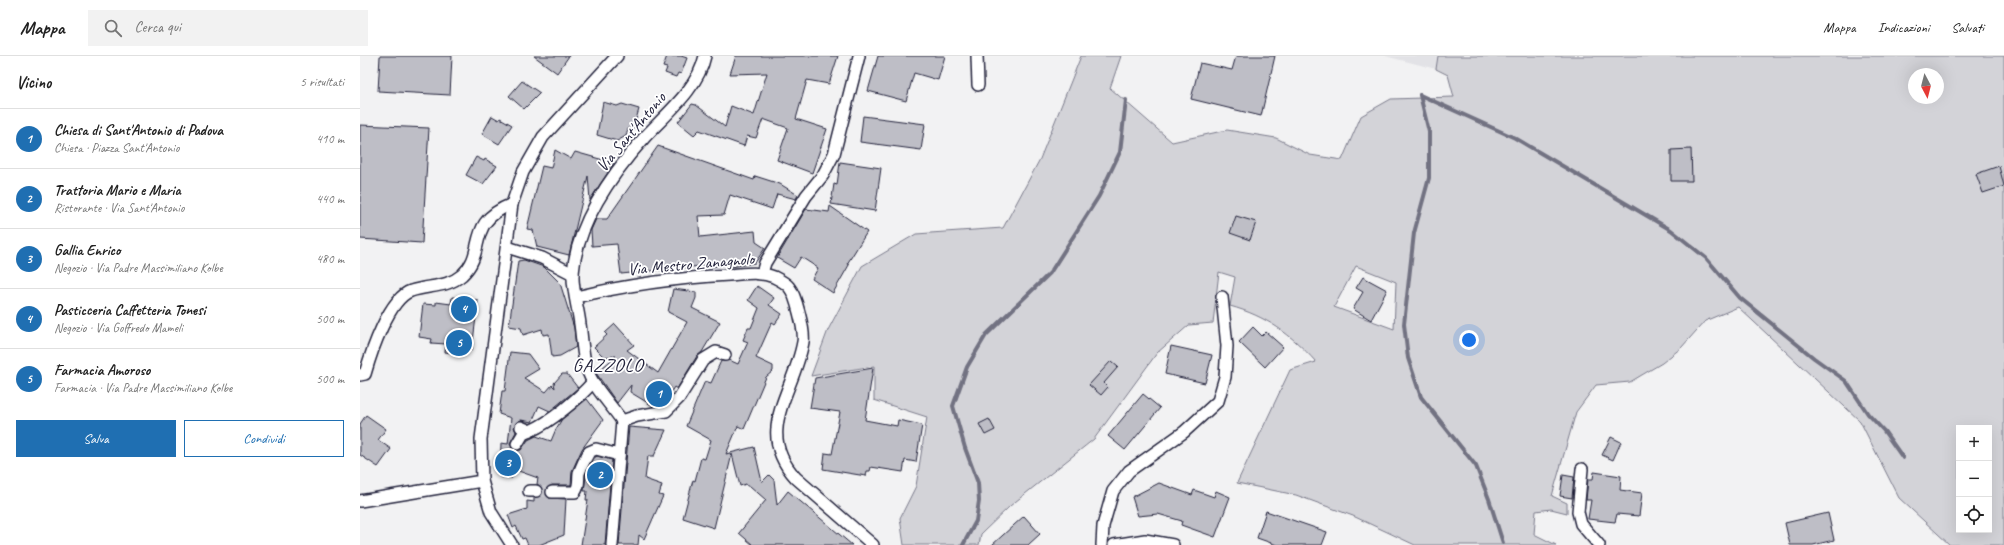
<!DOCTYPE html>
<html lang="it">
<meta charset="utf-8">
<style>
body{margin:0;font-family:Caveat,sans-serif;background:#f2f2f2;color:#222}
.controls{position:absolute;right:12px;bottom:12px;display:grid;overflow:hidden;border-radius:0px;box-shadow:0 4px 16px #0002}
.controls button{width:36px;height:36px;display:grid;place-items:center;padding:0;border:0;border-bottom:1px solid #e0e0e0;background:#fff;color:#222;font:20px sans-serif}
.compass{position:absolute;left:1548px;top:12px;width:36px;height:36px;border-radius:50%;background:#fff;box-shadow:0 4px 16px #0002;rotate:173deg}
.you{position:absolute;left:1109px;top:284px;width:14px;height:14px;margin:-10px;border:3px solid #fff;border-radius:50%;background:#1a73e8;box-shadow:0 0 0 6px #1a73e833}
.badge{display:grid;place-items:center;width:26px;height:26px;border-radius:50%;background:#1f6fb2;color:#fff;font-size:13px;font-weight:700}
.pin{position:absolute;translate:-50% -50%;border:2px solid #fff;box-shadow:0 1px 4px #0006}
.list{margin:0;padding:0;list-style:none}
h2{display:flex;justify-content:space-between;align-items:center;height:52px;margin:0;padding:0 16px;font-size:17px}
h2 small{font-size:13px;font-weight:400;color:#767676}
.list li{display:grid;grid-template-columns:26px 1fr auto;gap:12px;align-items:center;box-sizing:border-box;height:60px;padding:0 16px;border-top:1px solid #e0e0e0}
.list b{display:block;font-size:15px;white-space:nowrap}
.list p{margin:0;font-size:13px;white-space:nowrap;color:#767676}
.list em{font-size:13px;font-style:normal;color:#767676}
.actions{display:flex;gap:8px;padding:12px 16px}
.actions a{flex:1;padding:9px 0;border:1px solid #1f6fb2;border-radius:0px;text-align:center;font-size:14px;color:#1f6fb2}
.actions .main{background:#1f6fb2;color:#fff}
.icon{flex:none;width:22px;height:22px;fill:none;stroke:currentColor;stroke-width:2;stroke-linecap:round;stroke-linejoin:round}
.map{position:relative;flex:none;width:1644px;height:489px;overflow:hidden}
header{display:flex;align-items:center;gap:24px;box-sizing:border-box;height:56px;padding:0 20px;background:#fff;border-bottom:1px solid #e0e0e0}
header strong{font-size:19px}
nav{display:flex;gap:22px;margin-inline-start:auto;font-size:14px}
.search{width:280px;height:36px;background:#f2f2f2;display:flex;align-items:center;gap:10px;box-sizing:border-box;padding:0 14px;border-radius:0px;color:#767676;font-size:15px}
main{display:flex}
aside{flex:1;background:#fff}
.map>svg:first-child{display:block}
.built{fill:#e2e2e6}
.green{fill:#d3d3d8;stroke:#7a7a8a;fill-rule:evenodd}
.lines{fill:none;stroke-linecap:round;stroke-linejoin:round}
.stream{stroke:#727282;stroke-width:4}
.building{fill:#bebec6;stroke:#22223b}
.minor-tunnel{stroke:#c8c8ce;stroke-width:11;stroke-dasharray:11 5.5;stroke-linecap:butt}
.minor-casing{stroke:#22223b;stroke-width:14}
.minor{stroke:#fff;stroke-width:11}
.labels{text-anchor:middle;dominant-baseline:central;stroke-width:3.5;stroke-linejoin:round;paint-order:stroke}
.street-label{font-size:17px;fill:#22223b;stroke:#fff}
.quarter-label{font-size:19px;letter-spacing:1px;fill:#22223b;stroke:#fff}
</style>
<header>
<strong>Mappa</strong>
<div class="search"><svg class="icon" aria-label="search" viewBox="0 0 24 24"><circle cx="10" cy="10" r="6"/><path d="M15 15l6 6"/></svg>Cerca qui</div>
<nav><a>Mappa</a><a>Indicazioni</a><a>Salvati</a></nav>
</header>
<main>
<aside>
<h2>Vicino<small>5 risultati</small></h2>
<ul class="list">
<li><span class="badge">1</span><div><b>Chiesa di Sant'Antonio di Padova</b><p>Chiesa · Piazza Sant'Antonio</p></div><em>410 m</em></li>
<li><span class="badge">2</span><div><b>Trattoria Mario e Maria</b><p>Ristorante · Via Sant'Antonio</p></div><em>440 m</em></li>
<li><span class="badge">3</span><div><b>Gallia Enrico</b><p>Negozio · Via Padre Massimiliano Kolbe</p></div><em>480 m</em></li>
<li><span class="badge">4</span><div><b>Pasticceria Caffetteria Tonesi</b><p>Negozio · Via Goffredo Mameli</p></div><em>500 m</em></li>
<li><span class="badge">5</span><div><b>Farmacia Amoroso</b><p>Farmacia · Via Padre Massimiliano Kolbe</p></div><em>500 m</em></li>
</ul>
<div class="actions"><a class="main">Salva</a><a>Condividi</a></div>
</aside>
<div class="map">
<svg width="1644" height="489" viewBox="0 0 1644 489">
<rect width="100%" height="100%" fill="#f2f2f3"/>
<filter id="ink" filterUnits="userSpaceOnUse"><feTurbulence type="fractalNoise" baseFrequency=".025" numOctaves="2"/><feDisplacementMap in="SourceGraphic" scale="8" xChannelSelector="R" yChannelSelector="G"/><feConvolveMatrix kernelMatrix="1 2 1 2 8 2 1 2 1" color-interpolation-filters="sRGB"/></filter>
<g filter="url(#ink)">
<!-- built -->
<polygon class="built" points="1025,0 1078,0 1076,13"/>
<!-- green -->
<path class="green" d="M721,0H761L750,32L812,86L867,74L916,82L950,99L982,104L1001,60L1031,43L1094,41L1088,19L1076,13L1078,0H1644V489H1590L1539,442L1500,365L1378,251L1345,265L1321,292L1302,307L1270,326L1236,329L1216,356L1192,440L1207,447V457L1191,453L1176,455L1174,478L1196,489H1055L993,460L936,439L877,427L930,314L956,306C931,278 906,260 870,250L875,221L859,216L853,267L829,269L797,297L734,383L650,450L621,478L619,489H544L540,462L556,430L567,361L514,344V310L451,320L468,274L502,210L556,178L643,172L680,103ZM1554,18H1578V42H1554ZM996,210L1036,226L1034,273L974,251ZM1599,372H1629V474H1599Z"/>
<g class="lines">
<!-- stream -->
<g class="stream">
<polyline points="1060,39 1155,82 1311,174 1346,202 1380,242 1454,302 1486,325 1508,358 1524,375 1543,402"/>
<polyline points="1060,39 1069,76 1069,122 1054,177 1044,268 1048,302 1061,341 1116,410 1129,443 1143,487"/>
<polyline points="603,489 616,465 619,445 618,427 605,392 593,350 607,311 626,279 690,217 739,140 760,96 766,44"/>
</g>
</g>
<!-- building -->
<g class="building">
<polygon points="20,0 92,0 90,39 18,35"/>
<polygon points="174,0 209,0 197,17"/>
<polygon points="307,0 321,0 327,2 321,18 318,17 316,21 305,17 307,12 303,11"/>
<polygon points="376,0 478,0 469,28 447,24 436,63 467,73 452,117 417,104 428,72 403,63 396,82 387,80 384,90 339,74 334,79 318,66 332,48 336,49 365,71 371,50 394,59 407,17 370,18"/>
<polygon points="518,0 585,0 578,24 554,17 546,45 508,35"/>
<polygon points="876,0 915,0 901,60 831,43 840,7 872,14"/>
<polygon points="162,25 180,37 164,53 149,40"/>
<polygon points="243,46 257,50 262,48 279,53 273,74 268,73 266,80 257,85 237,79"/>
<polygon points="132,60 139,64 140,62 152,69 139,88 122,78"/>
<polygon points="503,60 565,68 561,94 500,86"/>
<polygon points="0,69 69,72 62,187 0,183"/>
<polygon points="298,90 394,124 395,120 420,128 438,139 436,143 417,138 412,153 370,139 364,159 338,160 340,181 395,175 396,186 405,192 395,207 371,211 370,208 352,211 352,209 261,218 257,188 232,190 231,174 236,163 247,163"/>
<polygon points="1331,93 1332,125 1311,125 1311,94"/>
<polygon points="195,94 211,103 215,96 254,107 230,144 228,120 209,199 177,191 173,174 167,173 182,110 191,112"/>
<polygon points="116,101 124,105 125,103 137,110 123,128 106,119"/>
<polygon points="480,106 521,112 515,155 471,148 474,128 477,129"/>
<polygon points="1639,110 1644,130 1623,137 1616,118"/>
<polygon points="470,150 507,176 487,208 489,209 473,237 452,223 458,212 441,201 434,212 417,202 446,153 469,156"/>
<polygon points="876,160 896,166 890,184 870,177"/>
<polygon points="164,204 184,211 200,227 214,272 216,291 200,300 192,301 189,278 183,279 182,273 163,279 161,272 149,270 158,205"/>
<polygon points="1003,221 1027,234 1011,264 993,253 1003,236 996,232"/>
<polygon points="397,230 414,242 409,249 422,258 415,268 412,266 396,302 413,310 413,315 406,321 384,373 378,370 366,398 394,391 402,426 409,419 414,424 417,449 428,435 492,489 393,489 379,477 406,444 390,430 387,430 386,428 380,430 372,398 354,472 323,462 333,424 335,425 341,402 345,403 351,384 326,370 345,325 351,327 361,305 369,304 378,308 388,286 383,284 388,272 391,272 399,252 388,244"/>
<polygon points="313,233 336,236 336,242 332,252 360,266 342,296 337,300 317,333 314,331 303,348 293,350 270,336 271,329 257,347 236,317 256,300 244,301 234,291 247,279 245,277 255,268 274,289 267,294 298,317 327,266 308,256"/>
<polygon points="92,241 118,244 112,294 100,298 85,296 86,288 71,287 72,283 59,281 63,248 76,249 76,246 91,248"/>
<polygon points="893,271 902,280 906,276 923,291 905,311 879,286"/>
<polygon points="811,290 852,299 845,327 805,318"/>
<polygon points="150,296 168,298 179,313 164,322 186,336 192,329 195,332 194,327 202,318 207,318 218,332 190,355 179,350 172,366 161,364 157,366 154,371 156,376 150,387 153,394 161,394 168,384 176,380 191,385 196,373 202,363 227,343 243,364 222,393 212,415 211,429 192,429 186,433 186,439 189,442 206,443 204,479 179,489 168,489 165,482 162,483 156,470 153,472 148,459 167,453 167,445 174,446 174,442 182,439 182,432 177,428 178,422 153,413 152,422 140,421 141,387 148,388 151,362 139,358 142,335 145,335"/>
<polygon points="751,305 758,311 744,327 748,331 741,339 729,329"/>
<polygon points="513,312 505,364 537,370 538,364 562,369 556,406 545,404 543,416 511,411 510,415 507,415 506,420 463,413 465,397 472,398 480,356 450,352 455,322"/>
<polygon points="783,338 800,352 765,394 748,380"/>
<polygon points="6,359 26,373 18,384 31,393 18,411 0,399 0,368"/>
<polygon points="629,363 635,374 625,379 619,368"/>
<polygon points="269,371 306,374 294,400 288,400 285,423 302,429 299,439 303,440 284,483 279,479 278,489 259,489"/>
<polygon points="1251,381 1261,386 1253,404 1242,399"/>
<polygon points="237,400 252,404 245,489 221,489 228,444 226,444 227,435 224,435 226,419 234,402"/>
<polygon points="1234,416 1261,420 1260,434 1282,437 1279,460 1257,458 1255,466 1228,463 1231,444 1226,444 1228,423 1233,423"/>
<polygon points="1203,419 1214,421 1212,442 1200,440"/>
<polygon points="799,427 832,439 834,434 854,441 856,435 870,441 855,481 821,469 822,465 798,458 778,460 772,441"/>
<polygon points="906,455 967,476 962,489 917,489 897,482"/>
<polygon points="1468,457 1474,484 1453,489 1430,489 1425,467"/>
<polygon points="664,460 680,478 668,489 632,489"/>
</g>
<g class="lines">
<!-- minor-tunnel -->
<polyline class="minor-tunnel" points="176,435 192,436"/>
<defs>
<g id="minor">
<polyline points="617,0 618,29"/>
<polyline points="147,191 182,202 213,218"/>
<polyline points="402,217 405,207 446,140 463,119 474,98 499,0"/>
<path d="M216,241C266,229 317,222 369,219C384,218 400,215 414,221C418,223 426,227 429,231C436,239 445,276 443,286C434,337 393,375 436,422L513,489"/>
<path d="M0,319L5,318C11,297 29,242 51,235C68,229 87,232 102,219C128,195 104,167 152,148"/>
<path d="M262,365C253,352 242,340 233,326C222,308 223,288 220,268C218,251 212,233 213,217C217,166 252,118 284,82C306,58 338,33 345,0"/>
<polyline points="262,365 277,360 306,355 319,342 343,304 356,296 365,299"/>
<path d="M161,371L170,375C191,366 218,343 233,326"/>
<polyline points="157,388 163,378 170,375"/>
<polyline points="1222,413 1218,456 1221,468 1239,489"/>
<polyline points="122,425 131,456 152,489"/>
<polyline points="169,435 176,435"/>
<path d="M192,436H215C220,430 218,424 219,417C222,409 225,403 229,396L236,393L259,399"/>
<polyline points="0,445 122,425 121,383 152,148 163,116 183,81 257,0"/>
<polyline points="252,489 262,365"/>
<polyline points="742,489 743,470 753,435 769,415 824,376 858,345 865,321 867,290 862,241"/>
<polyline points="754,489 785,484 813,489"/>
</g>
</defs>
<!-- minor casing -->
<use href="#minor" class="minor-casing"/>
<!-- minor -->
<use href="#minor" class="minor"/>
</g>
</g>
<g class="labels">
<!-- street labels -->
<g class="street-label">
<text transform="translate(271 76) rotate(-50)">Via Sant'Antonio</text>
<text transform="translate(331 208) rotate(-5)">Via Mestro Zanagnolo</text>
</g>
<!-- quarter labels -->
<g class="quarter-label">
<text x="248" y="309">GAZZOLO</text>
</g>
</g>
</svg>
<div class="controls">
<button>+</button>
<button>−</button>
<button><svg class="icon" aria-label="locate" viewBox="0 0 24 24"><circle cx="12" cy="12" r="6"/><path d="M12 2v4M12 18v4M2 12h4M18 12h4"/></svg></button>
</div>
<svg class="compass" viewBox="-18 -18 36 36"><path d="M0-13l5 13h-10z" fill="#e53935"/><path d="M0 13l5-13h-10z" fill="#767676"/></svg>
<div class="you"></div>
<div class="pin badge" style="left:299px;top:338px">1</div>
<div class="pin badge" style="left:240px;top:419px">2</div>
<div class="pin badge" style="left:148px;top:407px">3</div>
<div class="pin badge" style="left:104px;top:253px">4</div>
<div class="pin badge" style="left:99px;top:287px">5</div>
</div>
</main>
